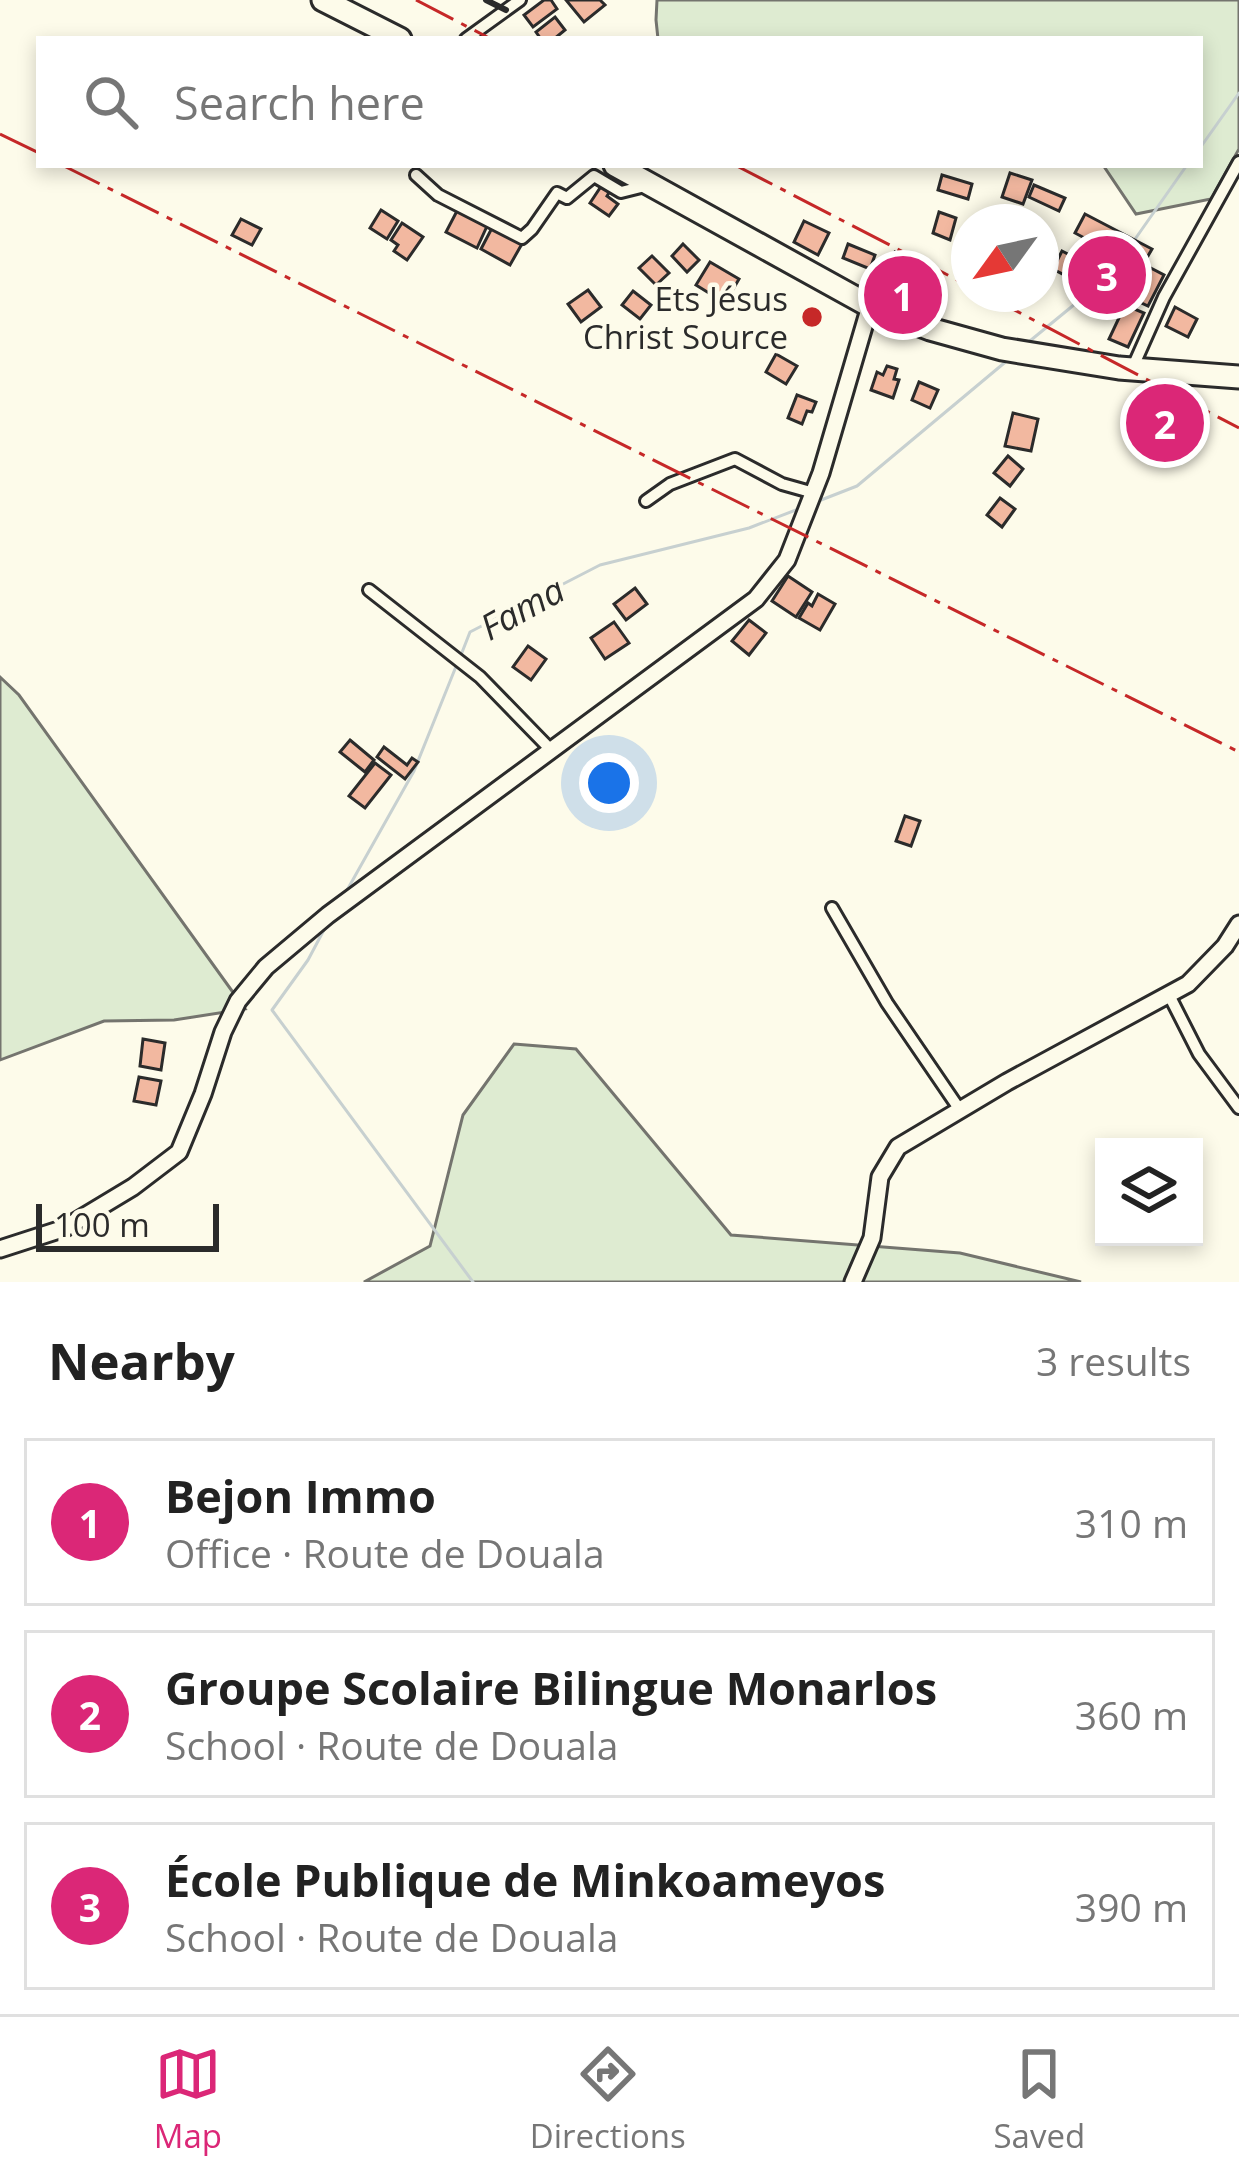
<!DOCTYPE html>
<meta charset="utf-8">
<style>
body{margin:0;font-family:"Open Sans",sans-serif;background:#f6f6f6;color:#222}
.controls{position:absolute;right:36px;bottom:36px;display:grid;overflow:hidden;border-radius:0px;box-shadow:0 6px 18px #0003}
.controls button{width:108px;height:108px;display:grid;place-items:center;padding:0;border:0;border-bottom:3px solid #e0e0e0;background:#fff;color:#222;font:60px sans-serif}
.compass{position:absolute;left:951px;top:204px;width:108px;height:108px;border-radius:50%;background:#fff;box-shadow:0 6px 18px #0003;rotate:237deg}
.scale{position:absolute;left:36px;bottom:30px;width:183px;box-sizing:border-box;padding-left:12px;border:6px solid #2b2b2b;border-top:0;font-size:33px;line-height:42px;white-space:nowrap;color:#2b2b2b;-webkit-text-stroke:9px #fdfbea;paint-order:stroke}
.you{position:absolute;left:609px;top:783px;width:42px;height:42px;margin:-30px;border:9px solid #fff;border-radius:50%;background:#1a73e8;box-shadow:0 0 0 18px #1a73e833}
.badge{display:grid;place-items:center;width:78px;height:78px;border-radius:50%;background:#db2777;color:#fff;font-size:39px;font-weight:700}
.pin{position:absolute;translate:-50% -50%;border:6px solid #fff;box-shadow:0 3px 12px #0006}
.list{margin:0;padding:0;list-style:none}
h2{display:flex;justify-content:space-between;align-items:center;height:156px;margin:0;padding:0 48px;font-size:51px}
h2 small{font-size:39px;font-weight:400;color:#767676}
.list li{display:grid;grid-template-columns:78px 1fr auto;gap:36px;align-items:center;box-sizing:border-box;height:168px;margin:0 24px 24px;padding:0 24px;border:3px solid #e0e0e0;border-radius:0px}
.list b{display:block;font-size:45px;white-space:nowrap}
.list p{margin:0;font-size:39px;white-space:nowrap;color:#767676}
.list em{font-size:39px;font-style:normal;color:#767676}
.icon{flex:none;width:66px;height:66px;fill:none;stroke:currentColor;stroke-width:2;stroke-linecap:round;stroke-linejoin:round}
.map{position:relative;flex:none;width:1239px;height:1282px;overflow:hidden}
.search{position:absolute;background:#fff;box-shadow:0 6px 18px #0003;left:36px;right:36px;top:36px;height:132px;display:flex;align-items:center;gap:30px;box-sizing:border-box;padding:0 42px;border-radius:0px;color:#767676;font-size:45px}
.sheet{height:732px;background:#fff}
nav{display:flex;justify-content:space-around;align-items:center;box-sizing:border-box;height:168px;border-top:3px solid #e0e0e0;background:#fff;font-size:33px;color:#767676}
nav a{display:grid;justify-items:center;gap:6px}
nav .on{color:#db2777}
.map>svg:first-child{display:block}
.green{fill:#deebd1;stroke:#74746e;stroke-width:3}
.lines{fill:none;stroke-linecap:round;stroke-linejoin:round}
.stream{stroke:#c7d0d0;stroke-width:3}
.building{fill:#f2b8a0;stroke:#2b2b2b;stroke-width:3}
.street-casing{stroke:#2b2b2b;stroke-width:16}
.secondary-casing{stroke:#2b2b2b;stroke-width:21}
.highway-casing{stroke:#2b2b2b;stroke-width:27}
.street{stroke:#fdfbea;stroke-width:10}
.secondary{stroke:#fdfbea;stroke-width:15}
.highway{stroke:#fdfbea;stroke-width:21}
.wall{stroke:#2b2b2b;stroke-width:6}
.power{stroke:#c62828;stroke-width:3;stroke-dasharray:42 9 6 9;stroke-linecap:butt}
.poi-dot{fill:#c62828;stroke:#fdfbea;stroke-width:4.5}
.labels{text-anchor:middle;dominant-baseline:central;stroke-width:9;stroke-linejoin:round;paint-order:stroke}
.poi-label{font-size:33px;fill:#2b2b2b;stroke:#fdfbea;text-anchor:end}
.water-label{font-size:36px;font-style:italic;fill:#2b2b2b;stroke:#fdfbea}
</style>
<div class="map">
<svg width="1239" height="1282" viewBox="0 0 1239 1282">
<rect width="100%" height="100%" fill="#fdfbea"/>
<!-- green -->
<g class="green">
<polygon points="657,0 1239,0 1239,149 1211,199 1136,214 1103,165 1200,165 1200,39 658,39 656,20"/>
<polygon points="0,677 19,695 245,1009 174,1020 104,1021 0,1060"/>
<polygon points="514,1044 576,1049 731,1235 960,1253 1081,1282 364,1282 430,1246 463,1115"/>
</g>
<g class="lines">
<!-- stream -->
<g class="stream">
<polyline points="1200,148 1239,93"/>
<polyline points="1133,242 1187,165"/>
<polyline points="1108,276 1124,254"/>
<polyline points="1025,345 1092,290"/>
<polyline points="816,502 857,486 1009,359"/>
<polyline points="461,655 470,632 600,565 749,528 801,508"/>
<polyline points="346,892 414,771 457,664"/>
<polyline points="326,926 308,960 272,1010 473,1282"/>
</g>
</g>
<!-- building -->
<g class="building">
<polygon points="544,0 551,0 557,9 533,27 524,15"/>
<polygon points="566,0 600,0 605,5 584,22"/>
<polygon points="555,17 565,30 554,39 541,39 536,32"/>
<polygon points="1010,173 1032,180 1023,204 1002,197"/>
<polygon points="942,175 972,184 968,199 938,190"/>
<polygon points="602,185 610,191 607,196 618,204 609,216 590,203"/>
<polygon points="1034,185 1065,198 1059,211 1029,197"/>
<polygon points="458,209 488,224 477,248 446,232"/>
<polygon points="381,210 398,221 387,239 370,228"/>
<polygon points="939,212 956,218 950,240 933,233"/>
<polygon points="1085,214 1152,249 1141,268 1075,233"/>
<polygon points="241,219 261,229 252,245 232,235"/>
<polygon points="804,221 829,233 818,255 794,242"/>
<polygon points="402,223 423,237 407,260 394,251 398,245 391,240"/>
<polygon points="493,226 523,242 510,265 481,249"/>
<polygon points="683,244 699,260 687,272 672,256"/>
<polygon points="848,244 875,255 870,269 843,258"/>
<polygon points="1062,251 1128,285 1118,303 1053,269"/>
<polygon points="895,252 909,259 907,264 930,274 920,294 898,283 901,277 887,270"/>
<polygon points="652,256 669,273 656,285 639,268"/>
<polygon points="710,262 739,279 725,303 696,285"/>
<polygon points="1145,265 1164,275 1148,306 1129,297"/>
<polygon points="588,290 601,307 581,322 568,304"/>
<polygon points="633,291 651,305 640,319 622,305"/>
<polygon points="1125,305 1144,313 1128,347 1109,339"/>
<polygon points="1175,307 1197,319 1188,337 1166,326"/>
<polygon points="776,354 797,366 786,384 766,372"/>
<polygon points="887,366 897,369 894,379 899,380 893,398 871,390 877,372 883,375"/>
<polygon points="919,382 938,390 930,408 912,400"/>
<polygon points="797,395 816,402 812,412 807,411 802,424 788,418"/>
<polygon points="1013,413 1038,419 1031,451 1005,446"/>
<polygon points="1008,456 1023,469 1010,486 994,473"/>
<polygon points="1000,498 1015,509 1002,527 987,515"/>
<polygon points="788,576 812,592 796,617 772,601"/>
<polygon points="635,588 647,604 626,620 614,604"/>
<polygon points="818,594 835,604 820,630 799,618 808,603 812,606"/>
<polygon points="749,620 766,633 749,655 732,641"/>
<polygon points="614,622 629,643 605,659 591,638"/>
<polygon points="528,646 546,659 531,680 513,667"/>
<polygon points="350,740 374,760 365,772 340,752"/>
<polygon points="384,747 407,765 412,758 418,762 405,779 377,757"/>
<polygon points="375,763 391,775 365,808 349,796"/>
<polygon points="905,816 920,821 911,846 896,841"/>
<polygon points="143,1039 165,1043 161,1070 140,1066"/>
<polygon points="139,1077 161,1081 156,1105 134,1101"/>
</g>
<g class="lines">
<defs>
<g id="street">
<polyline points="466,39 520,0"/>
<polyline points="416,175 438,195 522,238 532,229 557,193 567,198 594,176 621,192 645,186"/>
<polyline points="1132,369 1164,297 1239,162"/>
<polyline points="646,501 670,484 735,459 782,484 814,493"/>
<polyline points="369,590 480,677 552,751"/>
<polyline points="832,908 887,1003 960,1110"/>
<polyline points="1169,995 1199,1054 1239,1108"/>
</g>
<g id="secondary">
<polyline points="0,1249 65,1228 133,1187 179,1152 203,1094 223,1032 238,1001 266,967 328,915 756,599 787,560 821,473 870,306"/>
<polyline points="853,1282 872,1238 880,1177 898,1147 1007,1082 1188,984 1225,946 1239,924"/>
</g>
<g id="highway">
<polyline points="323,0 400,39"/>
<polyline points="615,165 870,306 930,329 1002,349 1119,368 1239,377"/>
</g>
</defs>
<!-- street casing -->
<use href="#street" class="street-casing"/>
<!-- secondary casing -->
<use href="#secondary" class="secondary-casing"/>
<!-- highway casing -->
<use href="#highway" class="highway-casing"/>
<!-- street -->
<use href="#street" class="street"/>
<!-- secondary -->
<use href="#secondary" class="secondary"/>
<!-- highway -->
<use href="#highway" class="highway"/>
<!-- wall -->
<polyline class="wall" points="486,0 506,10"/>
<!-- power -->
<g class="power">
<polyline points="416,0 491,39"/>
<polyline points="0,134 39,153"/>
<polyline points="62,165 1239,752"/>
<polyline points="735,165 969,286"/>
<polyline points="984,294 1239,428"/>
</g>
</g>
<!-- markers -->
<circle class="poi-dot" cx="812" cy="317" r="12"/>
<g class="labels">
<!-- poi labels -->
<g class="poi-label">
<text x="788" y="298">Ets Jésus<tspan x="788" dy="38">Christ Source</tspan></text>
</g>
<!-- water labels -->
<g class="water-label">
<text transform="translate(522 608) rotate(-29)">Fama</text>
</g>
</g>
</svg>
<div class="controls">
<button><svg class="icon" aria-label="layers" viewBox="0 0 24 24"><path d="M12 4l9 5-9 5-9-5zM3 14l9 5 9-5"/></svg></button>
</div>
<svg class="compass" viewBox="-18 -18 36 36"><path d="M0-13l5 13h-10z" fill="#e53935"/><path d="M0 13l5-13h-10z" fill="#767676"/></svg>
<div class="scale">100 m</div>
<div class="you"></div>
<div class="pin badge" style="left:903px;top:295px">1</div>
<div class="pin badge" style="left:1165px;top:423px">2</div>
<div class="pin badge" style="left:1107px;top:275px">3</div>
<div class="search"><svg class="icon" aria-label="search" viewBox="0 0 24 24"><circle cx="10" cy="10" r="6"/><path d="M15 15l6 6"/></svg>Search here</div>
</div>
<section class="sheet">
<h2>Nearby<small>3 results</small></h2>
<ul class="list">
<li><span class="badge">1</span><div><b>Bejon Immo</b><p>Office · Route de Douala</p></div><em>310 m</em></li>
<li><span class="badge">2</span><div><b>Groupe Scolaire Bilingue Monarlos</b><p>School · Route de Douala</p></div><em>360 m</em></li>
<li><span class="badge">3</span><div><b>École Publique de Minkoameyos</b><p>School · Route de Douala</p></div><em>390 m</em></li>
</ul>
</section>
<nav>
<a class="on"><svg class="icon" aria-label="map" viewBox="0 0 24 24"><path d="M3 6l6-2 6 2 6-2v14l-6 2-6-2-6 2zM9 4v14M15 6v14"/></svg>Map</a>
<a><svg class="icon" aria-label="directions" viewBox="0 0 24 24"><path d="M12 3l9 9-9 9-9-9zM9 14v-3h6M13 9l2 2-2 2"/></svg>Directions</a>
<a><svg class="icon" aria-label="saved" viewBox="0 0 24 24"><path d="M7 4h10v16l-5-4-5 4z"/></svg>Saved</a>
</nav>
